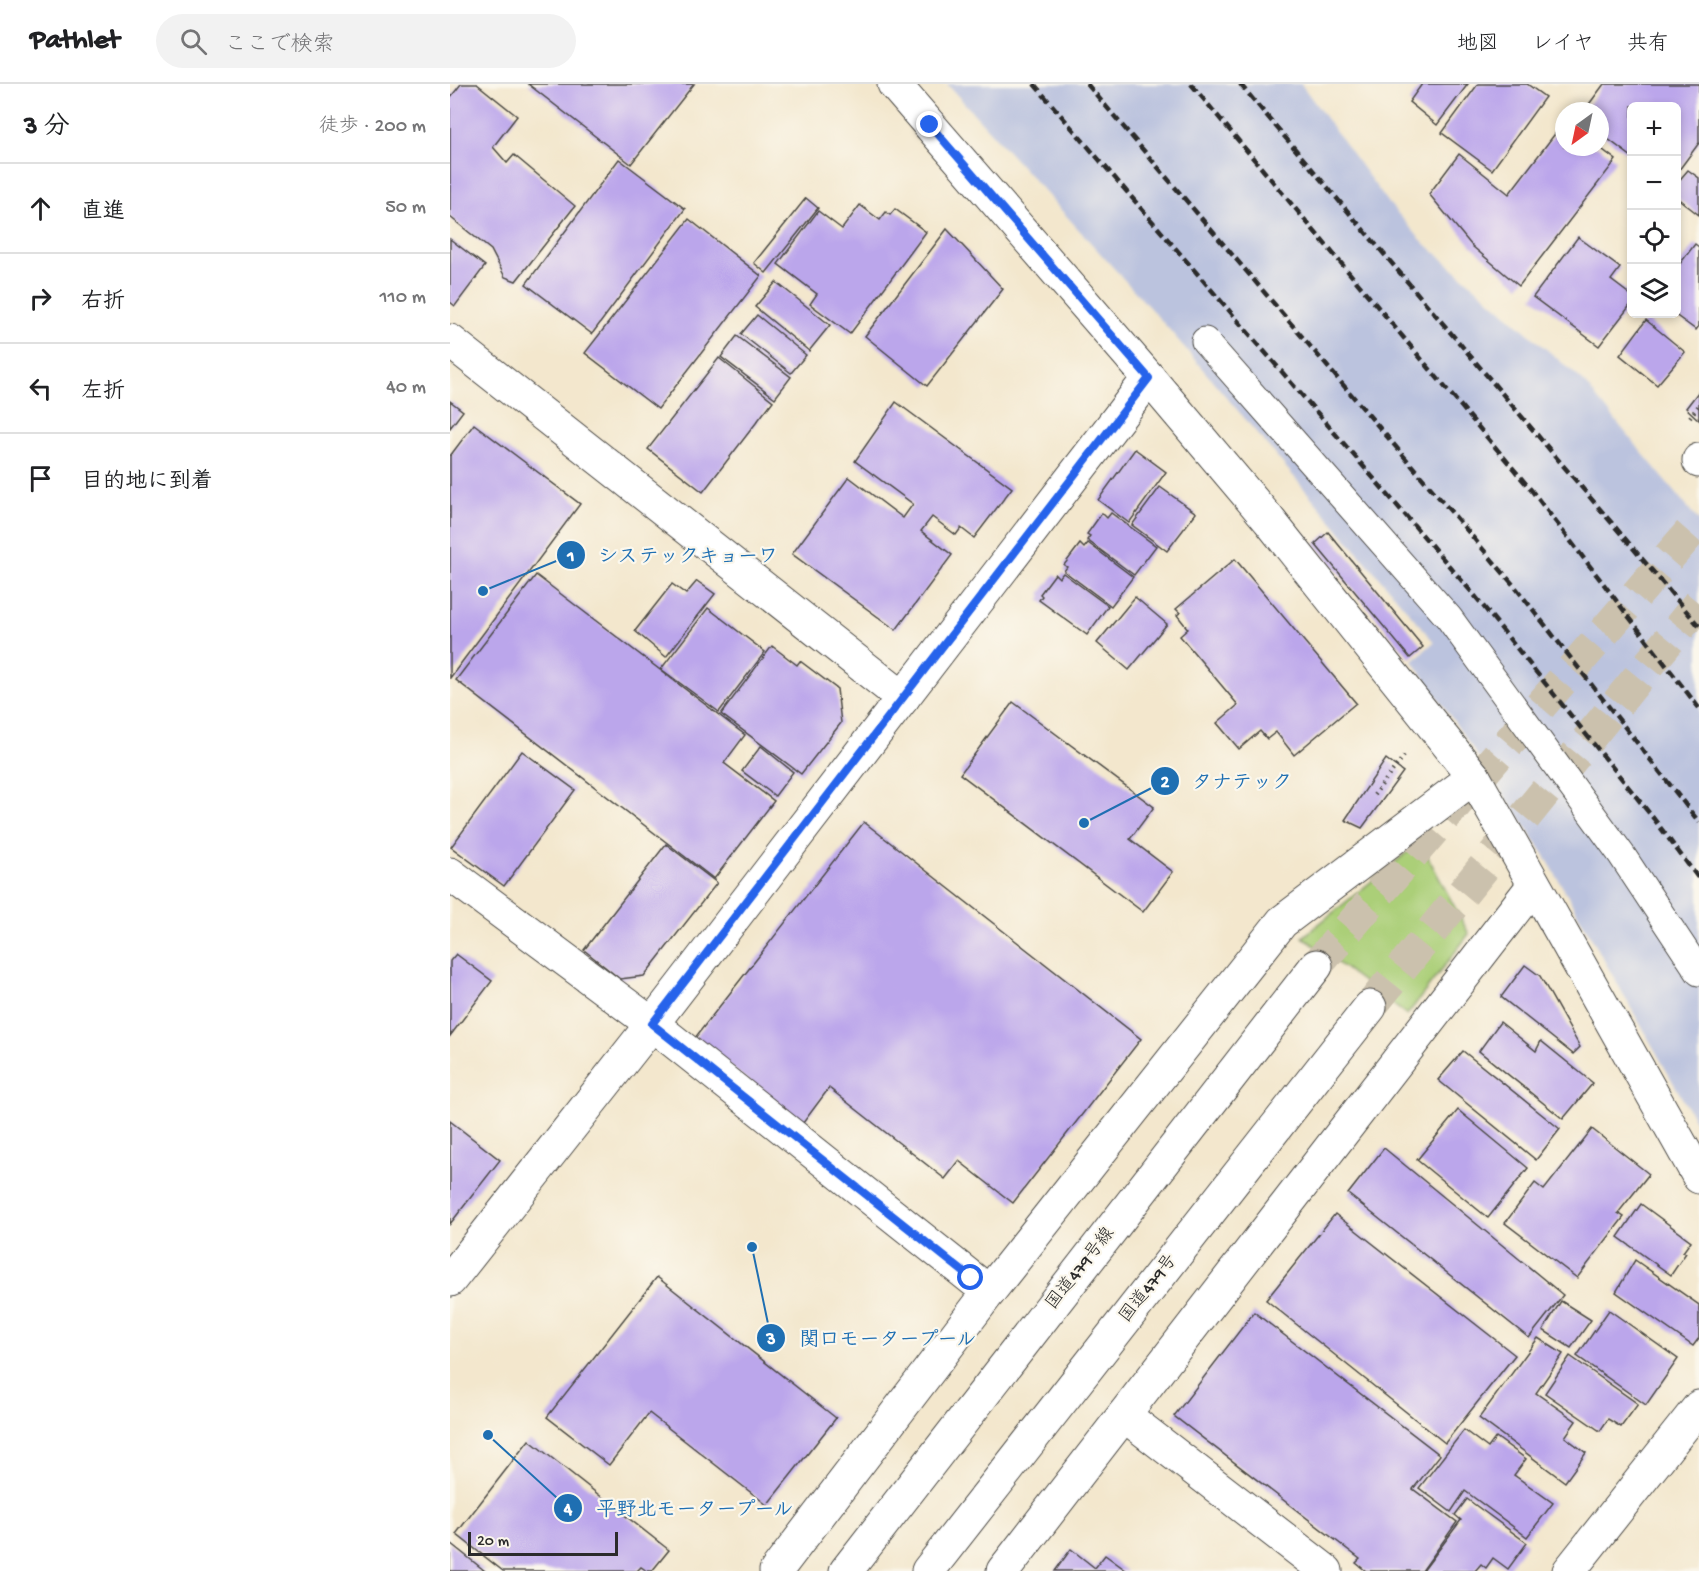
<!DOCTYPE html>
<html lang="ja">
<meta charset="utf-8">
<style>
body{margin:0;font-family:"Gochi Hand","Klee One",sans-serif;background:#f2f2f2;color:#202124}
.controls{position:absolute;right:18px;top:18px;display:grid;overflow:hidden;border-radius:9px;box-shadow:0 3px 9px #0003}
.controls button{width:54px;height:54px;display:grid;place-items:center;padding:0;border:0;border-bottom:2px solid #e0e0e0;background:#fff;color:#202124;font:30px sans-serif}
.compass{position:absolute;left:1105px;top:18px;width:54px;height:54px;border-radius:50%;background:#fff;box-shadow:0 3px 9px #0003;rotate:213deg}
.scale{position:absolute;left:18px;bottom:15px;width:150px;box-sizing:border-box;padding-left:6px;border:3px solid #2b2b2b;border-top:0;font-size:16px;line-height:21px;white-space:nowrap;color:#2b2b2b;-webkit-text-stroke:4px #fbf7ec;paint-order:stroke}
.stop{position:absolute;width:18px;height:18px;margin:-14px;border:4px solid #2563eb;border-radius:50%;background:#fff}
.stop.end{background:#2563eb;border-color:#fff;box-shadow:0 2px 6px #0008}
.list{margin:0;padding:0;list-style:none}
h2{display:flex;justify-content:space-between;align-items:center;height:78px;margin:0;padding:0 24px;font-size:26px}
h2 small{font-size:20px;font-weight:400;color:#757577}
.list li{display:grid;grid-template-columns:39px 1fr auto;gap:18px;align-items:center;box-sizing:border-box;height:90px;padding:0 24px;border-top:2px solid #e0e0e0}
.list b{display:block;font-size:22px;white-space:nowrap}
.list em{font-size:20px;font-style:normal;color:#757577}
.icon{flex:none;width:33px;height:33px;fill:none;stroke:currentColor;stroke-width:2;stroke-linecap:round;stroke-linejoin:round}
.map{position:relative;flex:none;width:1249px;height:1487px;overflow:hidden}
header{display:flex;align-items:center;gap:36px;box-sizing:border-box;height:84px;padding:0 30px;background:#fff;border-bottom:2px solid #e0e0e0}
header strong{font-size:28px}
nav{display:flex;gap:33px;margin-inline-start:auto;font-size:21px}
.search{width:420px;height:54px;background:#f2f2f2;display:flex;align-items:center;gap:15px;box-sizing:border-box;padding:0 21px;border-radius:33px;color:#757577;font-size:22px}
main{display:flex}
aside{flex:1;background:#fff}
.map>svg:first-child{display:block}
.industrial{fill:#bbc3de}
.green{fill:#abcf78;stroke:#6b7d52;stroke-width:1.5}
.building{fill:#bba6eb}
.lines{fill:none;stroke-linecap:round;stroke-linejoin:round}
.highway-tunnel{stroke:#cbc1ad;stroke-width:33;stroke-dasharray:33 16;stroke-linecap:butt}
.lane-casing{stroke:#494743;stroke-width:29}
.street-casing{stroke:#494743;stroke-width:35}
.highway-casing{stroke:#494743;stroke-width:35}
.path{stroke:#494743;stroke-width:4;stroke-dasharray:1.5 4.5;stroke-linecap:butt}
.lane{stroke:#fff;stroke-width:27}
.street{stroke:#fff;stroke-width:33}
.highway{stroke:#fff;stroke-width:33}
.rail{stroke:#2b2b2b;stroke-width:4.5;stroke-dasharray:9 4.5;stroke-linecap:butt}
.route{stroke:#2563eb;stroke-width:8}
.labels{text-anchor:middle;dominant-baseline:central;stroke-width:4.5;stroke-linejoin:round;paint-order:stroke}
.street-label{font-size:18px;fill:#2b2b2b;stroke:#fbf7ec}
.leader{fill:none;stroke:#1f6fb2;stroke-width:2}
.callout-dot{fill:#1f6fb2;stroke:#fbf7ec;stroke-width:2}
.mark-label{font-size:18px;text-anchor:middle;font-weight:bold;fill:#fff}
.callout-label{font-size:20px;text-anchor:middle;font-weight:bold;fill:#1f6fb2;stroke:#fbf7ec;stroke-width:4.5;stroke-linejoin:round;paint-order:stroke}
</style>
<header>
<strong>Pathlet</strong>
<div class="search"><svg class="icon" aria-label="search" viewBox="0 0 24 24"><circle cx="10" cy="10" r="6"/><path d="M15 15l6 6"/></svg>ここで検索</div>
<nav><a>地図</a><a>レイヤ</a><a>共有</a></nav>
</header>
<main>
<aside>
<h2>3 分<small>徒歩 · 200 m</small></h2>
<ul class="list">
<li><svg class="icon" aria-label="ahead" viewBox="0 0 24 24"><path d="M12 20V5M6 11l6-6 6 6"/></svg><div><b>直進</b></div><em>50 m</em></li>
<li><svg class="icon" aria-label="right" viewBox="0 0 24 24"><path d="M7 20v-9h11M14 6l5 5-5 5"/></svg><div><b>右折</b></div><em>110 m</em></li>
<li><svg class="icon" aria-label="left" viewBox="0 0 24 24"><path d="M17 20v-9H6M10 6l-5 5 5 5"/></svg><div><b>左折</b></div><em>40 m</em></li>
<li><svg class="icon" aria-label="arrive" viewBox="0 0 24 24"><path d="M6 21V4h12l-3 4 3 4H6"/></svg><div><b>目的地に到着</b></div></li>
</ul>
</aside>
<div class="map">
<svg width="1249" height="1487" viewBox="0 0 1249 1487">
<rect width="100%" height="100%" fill="#fbf7ec"/>
<filter id="ink" filterUnits="userSpaceOnUse"><feTurbulence type="fractalNoise" baseFrequency=".0167" numOctaves="2"/><feDisplacementMap in="SourceGraphic" scale="12" xChannelSelector="R" yChannelSelector="G"/><feConvolveMatrix kernelMatrix="1 2 1 2 8 2 1 2 1" color-interpolation-filters="sRGB"/></filter>
<filter id="wash" filterUnits="userSpaceOnUse"><feTurbulence type="fractalNoise" baseFrequency=".008" numOctaves="4" result="noise"/><feDisplacementMap in="SourceGraphic" scale="24" xChannelSelector="R" yChannelSelector="G"/><feGaussianBlur stdDeviation="1.35" result="paint"/><feColorMatrix in="noise" values="0 0 0 0 0 0 0 0 0 0 0 0 0 0 0 0 0 1.4 0 .05"/><feComposite in="paint" operator="in"/></filter>
<g filter="url(#wash)">
<rect width="100%" height="100%" fill="#f3e7cd"/>
<!-- industrial -->
<polygon class="industrial" points="497,0 851,0 936,116 973,158 1132,296 1249,437 1249,1044 1094,770 963,577 984,558 717,243"/>
<!-- green -->
<polygon class="green" points="970,758 1019,850 957,931 853,853"/>
<g id="blocks">
<!-- building -->
<g class="building">
<polygon points="11,0 27,0 67,32 43,63 57,79 64,71 125,122 66,197 55,193 41,166 0,133 0,14"/>
<polygon points="78,0 244,0 181,80"/>
<polygon points="972,0 1018,0 987,41 959,18"/>
<polygon points="1028,0 1077,0 1095,13 1042,86 992,49"/>
<polygon points="1154,0 1249,0 1249,59 1226,90 1226,22 1182,22 1182,73 1150,49 1150,27 1134,27"/>
<polygon points="1114,38 1114,63 1149,63 1166,76 1069,202 1022,162 979,110 1009,70 1059,110"/>
<polygon points="169,75 235,125 142,250 76,200"/>
<polygon points="1238,86 1249,94 1249,131 1226,113 1226,100"/>
<polygon points="356,114 368,124 316,189 304,179"/>
<polygon points="410,121 430,136 436,128 440,131 445,125 476,148 400,250 360,220 367,210 328,180 368,127 392,145"/>
<polygon points="239,135 311,192 208,325 135,269"/>
<polygon points="497,145 553,205 477,302 415,252"/>
<polygon points="1128,153 1170,184 1161,196 1182,212 1182,219 1149,262 1083,213"/>
<polygon points="0,155 35,182 5,222 0,218"/>
<polygon points="1245,160 1249,163 1249,242 1246,246 1224,230 1226,230 1226,185"/>
<polygon points="326,198 380,241 359,267 305,223"/>
<polygon points="307,231 356,271 341,289 291,250"/>
<polygon points="1196,236 1235,268 1207,301 1170,271"/>
<polygon points="287,252 341,293 325,314 271,273"/>
<polygon points="269,274 323,317 253,408 198,365"/>
<polygon points="1249,307 1249,336 1236,324"/>
<polygon points="0,317 13,327 0,344"/>
<polygon points="446,318 562,404 524,454 511,444 506,451 482,433 471,447 502,471 446,546 342,470 399,393 453,434 463,420 405,377"/>
<polygon points="24,340 130,420 0,594 0,372"/>
<polygon points="685,365 716,388 679,439 648,416"/>
<polygon points="710,403 746,429 717,467 682,441"/>
<polygon points="652,429 657,434 661,429 706,462 684,491 637,456 640,452 637,450"/>
<polygon points="878,448 973,563 960,574 865,460"/>
<polygon points="638,459 683,493 661,522 614,487 617,483 614,481 630,460 634,464"/>
<polygon points="785,475 906,619 844,671 826,648 817,655 810,647 789,665 767,639 788,621 730,552 738,545 727,531 730,529 726,525"/>
<polygon points="613,489 658,522 637,551 589,516 592,512 590,510 605,490 609,494"/>
<polygon points="86,491 295,651 274,679 324,717 264,795 6,596"/>
<polygon points="247,497 265,510 216,573 185,547 222,500 236,510"/>
<polygon points="685,513 717,540 679,586 647,559"/>
<polygon points="258,524 315,568 269,628 211,585"/>
<polygon points="322,562 347,581 350,577 387,605 391,639 351,690 271,630"/>
<polygon points="563,618 704,723 680,755 723,788 693,828 510,690"/>
<polygon points="311,662 343,688 325,712 292,687"/>
<polygon points="72,667 125,706 54,802 1,763"/>
<polygon points="936,675 953,688 912,744 895,736"/>
<polygon points="414,738 691,955 563,1119 509,1077 495,1095 379,1004 353,1039 244,955"/>
<polygon points="216,760 267,799 194,892 170,895 134,866"/>
<polygon points="6,870 42,897 0,952 0,877"/>
<polygon points="1075,881 1090,892 1130,963 1123,970 1051,913"/>
<polygon points="1050,938 1086,967 1091,957 1143,999 1113,1035 1029,967"/>
<polygon points="1013,967 1110,1045 1086,1076 988,996"/>
<polygon points="1008,1026 1078,1084 1038,1134 967,1076"/>
<polygon points="0,1037 50,1076 0,1140"/>
<polygon points="1142,1045 1199,1090 1168,1129 1174,1133 1127,1194 1055,1139 1085,1099 1094,1106"/>
<polygon points="934,1064 1113,1211 1079,1254 898,1110"/>
<polygon points="1191,1120 1241,1157 1233,1168 1236,1169 1221,1191 1168,1153"/>
<polygon points="885,1130 1065,1271 995,1359 816,1216"/>
<polygon points="1185,1176 1249,1221 1249,1254 1243,1262 1166,1208"/>
<polygon points="207,1193 386,1334 317,1421 199,1329 159,1381 97,1333"/>
<polygon points="1111,1217 1141,1236 1121,1264 1093,1246"/>
<polygon points="1159,1226 1228,1275 1196,1321 1127,1272"/>
<polygon points="804,1228 990,1371 963,1405 1007,1438 972,1487 916,1487 906,1479 910,1475 724,1332"/>
<polygon points="1088,1254 1113,1270 1086,1309 1126,1337 1115,1353 1136,1369 1115,1398 1029,1334"/>
<polygon points="1120,1272 1188,1320 1171,1343 1158,1335 1150,1347 1095,1309"/>
<polygon points="1014,1346 1038,1364 1046,1353 1076,1375 1064,1391 1103,1419 1077,1453 1015,1407 1001,1428 969,1404"/>
<polygon points="79,1356 219,1466 202,1487 197,1487 191,1483 187,1487 53,1487 6,1450"/>
<polygon points="1017,1415 1077,1459 1058,1485 1043,1474 1036,1484 1031,1480 1025,1487 973,1487 1011,1436 1005,1431"/>
<polygon points="0,1459 35,1487 0,1487"/>
<polygon points="621,1465 645,1484 655,1471 677,1487 605,1487"/>
</g>
</g>
</g>
<g filter="url(#ink)">
<use href="#blocks" fill-opacity="0" stroke="#494743" stroke-width="1.5"/>
<g class="lines">
<!-- highway-tunnel -->
<g class="highway-tunnel">
<polyline points="866,882 1249,438"/>
<polyline points="920,923 1249,519"/>
</g>
<defs>
<polyline id="lane" points="755,257 999,534 1171,770 1249,888"/>
<g id="street">
<polyline points="444,0 699,294 819,436 1024,693 1249,1093"/>
<polyline points="0,257 453,614"/>
<polyline points="1249,376 1249,377"/>
<polyline points="0,790 202,940 539,1208"/>
<polyline points="0,1196 202,940 699,294"/>
<polyline points="674,1331 876,1487"/>
<polyline points="1119,1487 1249,1323"/>
</g>
<g id="highway">
<polyline points="326,1487 539,1208 832,838 1024,693"/>
<polyline points="396,1487 866,882"/>
<polyline points="478,1487 920,923"/>
<polyline points="553,1487 1084,801"/>
</g>
</defs>
<!-- lane casing -->
<use href="#lane" class="lane-casing"/>
<!-- street casing -->
<use href="#street" class="street-casing"/>
<!-- highway casing -->
<use href="#highway" class="highway-casing"/>
<!-- path -->
<g class="path">
<polyline points="1240,333 1249,321"/>
<polyline points="924,711 954,672"/>
</g>
<!-- lane -->
<use href="#lane" class="lane"/>
<!-- street -->
<use href="#street" class="street"/>
<!-- highway -->
<use href="#highway" class="highway"/>
<!-- rail -->
<g class="rail">
<polyline points="584,0 1025,512 1204,735 1249,795"/>
<polyline points="637,0 1066,504 1249,738"/>
<polyline points="741,0 1082,407 1249,624"/>
<polyline points="790,0 1249,542"/>
</g>
</g>
</g>
<g class="lines" filter="url(#ink)">
<!-- route -->
<polyline class="route" points="480,41 699,294 202,940 521,1194"/>
</g>
<g class="labels">
<!-- street labels -->
<g class="street-label">
<text transform="translate(631 1185) rotate(-52)">国道479号線</text>
<text transform="translate(699 1205) rotate(-52)">国道479号</text>
</g>
</g>
<!-- callouts -->
<path class="leader" d="M33 507L121 471M634 739L715 697M302 1163L321 1254M38 1351L118 1424"/>
<g class="callout-dot">
<circle cx="33" cy="507" r="6"/>
<circle cx="634" cy="739" r="6"/>
<circle cx="302" cy="1163" r="6"/>
<circle cx="38" cy="1351" r="6"/>
<circle cx="121" cy="471" r="15"/>
<circle cx="715" cy="697" r="15"/>
<circle cx="321" cy="1254" r="15"/>
<circle cx="118" cy="1424" r="15"/>
</g>
<g class="mark-label">
<text x="121" y="477">1</text>
<text x="715" y="703">2</text>
<text x="321" y="1260">3</text>
<text x="118" y="1430">4</text>
</g>
<g class="callout-label">
<text x="238" y="478">システックキョーワ</text>
<text x="792" y="704">タナテック</text>
<text x="438" y="1261">関口モータープール</text>
<text x="245" y="1431">平野北モータープール</text>
</g>
</svg>
<div class="controls">
<button>+</button>
<button>−</button>
<button><svg class="icon" aria-label="locate" viewBox="0 0 24 24"><circle cx="12" cy="12" r="6"/><path d="M12 2v4M12 18v4M2 12h4M18 12h4"/></svg></button>
<button><svg class="icon" aria-label="layers" viewBox="0 0 24 24"><path d="M12 4l9 5-9 5-9-5zM3 14l9 5 9-5"/></svg></button>
</div>
<svg class="compass" viewBox="-18 -18 36 36"><path d="M0-13l5 13h-10z" fill="#e53935"/><path d="M0 13l5-13h-10z" fill="#757577"/></svg>
<div class="scale">20 m</div>
<div class="stop" style="left:521px;top:1194px"></div>
<div class="stop end" style="left:480px;top:41px"></div>
</div>
</main>
